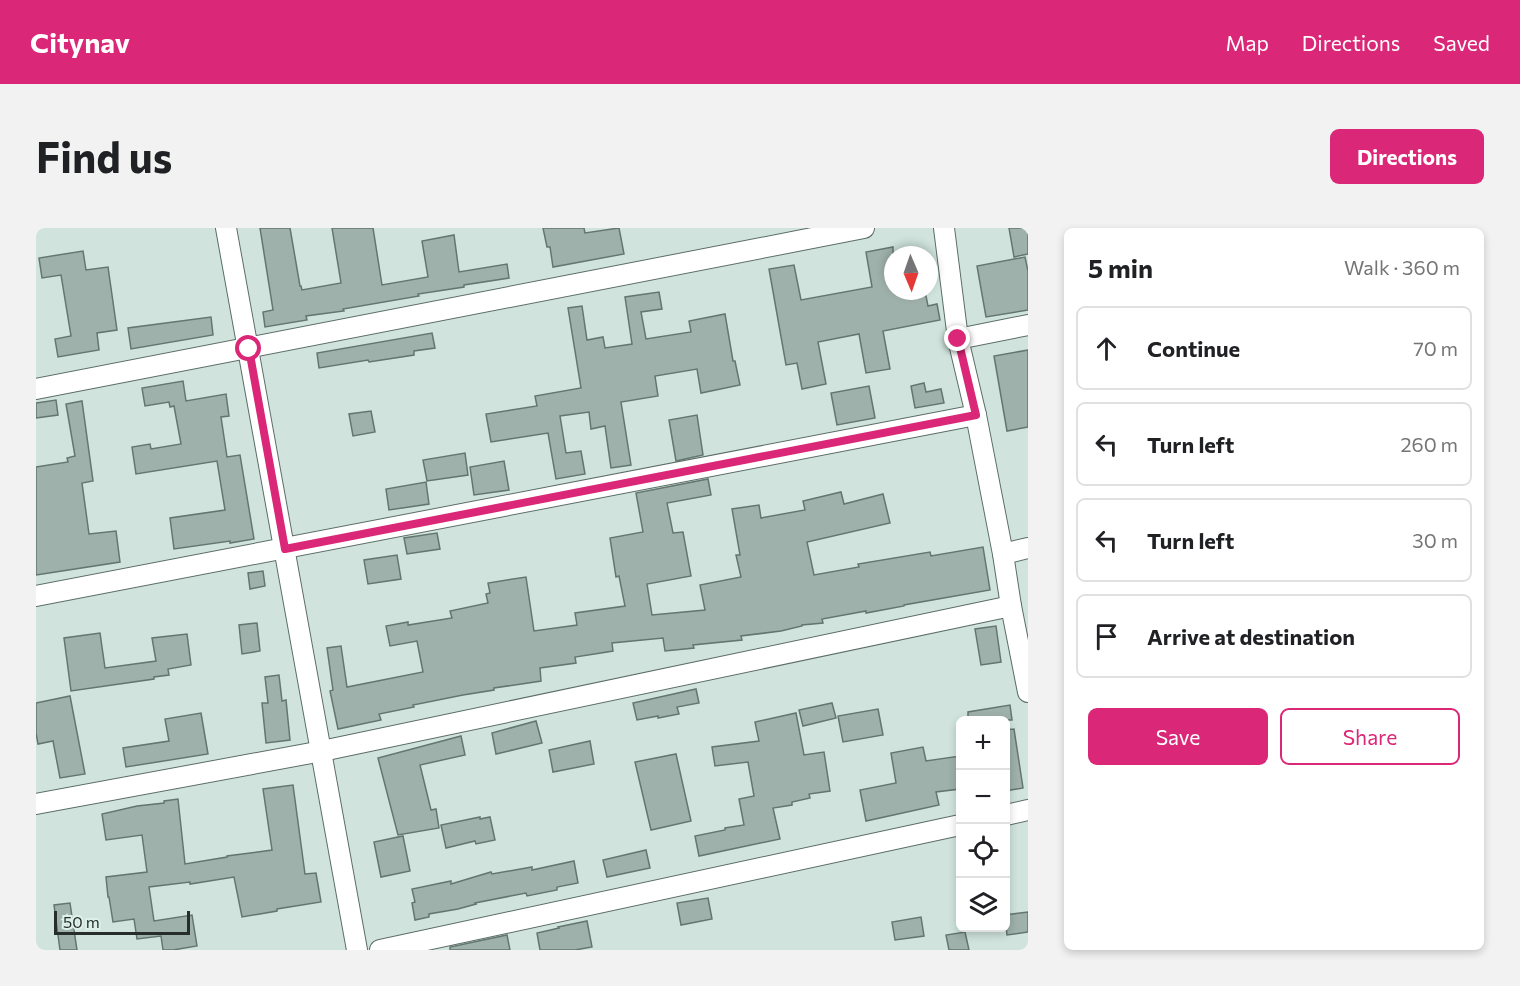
<!DOCTYPE html>
<meta charset="utf-8">
<style>
body{margin:0;font-family:Commissioner,sans-serif;background:#f2f2f2;color:#202124}
.controls{position:absolute;right:18px;bottom:18px;display:grid;overflow:hidden;border-radius:9px;box-shadow:0 3px 9px #0003}
.controls button{width:54px;height:54px;display:grid;place-items:center;padding:0;border:0;border-bottom:2px solid #e0e0e0;background:#fff;color:#202124;font:30px sans-serif}
.compass{position:absolute;left:848px;top:18px;width:54px;height:54px;border-radius:50%;background:#fff;box-shadow:0 3px 9px #0003;rotate:178deg}
.scale{position:absolute;left:18px;bottom:15px;width:136px;box-sizing:border-box;padding-left:6px;border:3px solid #262d2a;border-top:0;font-size:16px;line-height:21px;white-space:nowrap;color:#262d2a;-webkit-text-stroke:4px #ddf1ea;paint-order:stroke}
.stop{position:absolute;width:18px;height:18px;margin:-14px;border:4px solid #db2777;border-radius:50%;background:#fff}
.stop.end{background:#db2777;border-color:#fff;box-shadow:0 2px 6px #0008}
.list{margin:0;padding:0;list-style:none}
h2{display:flex;justify-content:space-between;align-items:center;height:78px;margin:0;padding:0 24px;font-size:26px}
h2 small{font-size:20px;font-weight:400;color:#757577}
.list li{display:grid;grid-template-columns:39px 1fr auto;gap:18px;align-items:center;box-sizing:border-box;height:84px;margin:0 12px 12px;padding:0 12px;border:2px solid #e0e0e0;border-radius:9px}
.list b{display:block;font-size:22px;white-space:nowrap}
.list em{font-size:20px;font-style:normal;color:#757577}
.actions{display:flex;gap:12px;padding:18px 24px}
.actions a{flex:1;padding:14px 0;border:2px solid #db2777;border-radius:9px;text-align:center;font-size:21px;color:#db2777}
.actions .main{background:#db2777;color:#fff}
.icon{flex:none;width:33px;height:33px;fill:none;stroke:currentColor;stroke-width:2;stroke-linecap:round;stroke-linejoin:round}
.map{position:relative;flex:none;width:992px;height:722px;overflow:hidden;border-radius:9px}
header{display:flex;align-items:center;gap:36px;box-sizing:border-box;height:84px;padding:0 30px;background:#db2777;color:#fff}
header strong{font-size:28px}
nav{display:flex;gap:33px;margin-inline-start:auto;font-size:21px}
.intro{display:flex;align-items:center;justify-content:space-between;box-sizing:border-box;height:144px;padding:0 36px}
h1{margin:0;font-size:42px}
.button{padding:15px 27px;border-radius:9px;background:#db2777;color:#fff;font-size:21px;font-weight:700}
main{display:flex;gap:36px;padding:0 36px}
aside{flex:1;background:#fff;border-radius:9px;box-shadow:0 3px 9px #0003}
.map>svg:first-child{display:block}
.building{fill:#9fb1ab;stroke:#647670;stroke-width:1.5}
.lines{fill:none;stroke-linecap:round;stroke-linejoin:round}
.minor-casing{stroke:#5c6d67;stroke-width:22}
.minor{stroke:#fff;stroke-width:20}
.route{stroke:#db2777;stroke-width:8}
</style>
<header>
<strong>Citynav</strong>
<nav><a>Map</a><a>Directions</a><a>Saved</a></nav>
</header>
<div class="intro"><h1>Find us</h1><a class="button">Directions</a></div>
<main>
<div class="map">
<svg width="992" height="722" viewBox="0 0 992 722">
<rect width="100%" height="100%" fill="#d0e4dd"/>
<!-- building -->
<g class="building">
<polygon points="224,0 254,0 264,58 265,58 266,62 305,55 296,0 337,0 346,57 392,49 386,13 418,7 423,44 471,36 473,50 428,57 428,59 382,66 383,68 307,81 308,83 270,88 271,92 229,99 227,84 237,82"/>
<polygon points="507,0 548,0 549,5 583,0 588,26 517,39 514,19 511,19"/>
<polygon points="973,0 992,0 992,26 978,29"/>
<polygon points="857,19 857,63 889,63 892,78 901,76 904,92 847,103 854,141 830,145 823,106 782,114 790,156 766,161 761,135 750,137 733,41 758,37 765,72 836,59 830,24"/>
<polygon points="47,23 50,42 72,39 81,102 61,105 63,122 22,129 19,111 35,108 25,47 6,50 3,30"/>
<polygon points="989,29 992,43 992,82 950,89 941,38"/>
<polygon points="623,64 626,81 605,84 610,111 655,104 653,93 689,86 697,133 699,133 704,157 665,165 661,141 619,148 622,168 585,174 595,237 575,240 569,198 555,201 553,184 524,188 530,225 545,223 549,246 520,251 512,205 455,214 450,186 501,178 499,168 545,160 532,80 546,78 551,112 567,109 569,120 596,116 589,69"/>
<polygon points="175,89 177,107 95,121 92,100"/>
<polygon points="396,105 399,120 378,123 378,127 333,134 332,132 283,140 281,125"/>
<polygon points="992,122 992,199 971,203 958,128"/>
<polygon points="147,153 150,173 190,166 193,188 185,189 191,229 204,227 218,311 194,315 194,313 138,321 134,290 189,282 181,233 100,246 96,219 114,216 115,221 145,216 138,178 134,179 133,174 109,178 106,160"/>
<polygon points="888,155 890,164 905,161 908,175 879,180 875,158"/>
<polygon points="833,158 839,190 801,197 795,165"/>
<polygon points="20,172 22,187 0,190 0,175"/>
<polygon points="46,173 57,253 46,255 53,306 80,303 84,334 0,347 0,239 32,234 31,230 39,228 30,176"/>
<polygon points="335,183 339,204 317,208 313,186"/>
<polygon points="661,187 667,227 640,233 633,192"/>
<polygon points="429,225 432,247 391,253 387,232"/>
<polygon points="468,233 473,262 438,267 434,239"/>
<polygon points="672,251 675,267 631,275 637,305 647,304 655,348 611,356 616,387 669,382 664,357 705,349 700,327 704,327 696,281 723,277 725,290 769,282 767,273 805,264 808,276 847,266 854,295 771,314 778,347 823,339 822,336 894,324 895,328 947,319 954,362 868,377 868,378 830,385 830,383 786,391 787,395 766,397 766,398 745,403 705,408 706,412 657,417 658,420 629,423 627,410 576,415 577,423 539,429 540,435 504,440 505,453 458,460 458,462 427,467 377,477 378,479 343,486 345,492 302,501 294,463 297,462 291,420 305,418 311,459 387,444 381,413 354,418 350,398 372,394 372,397 416,390 414,383 452,375 450,366 454,365 452,355 490,349 498,403 541,397 539,385 589,378 583,348 580,349 574,310 607,304 600,265"/>
<polygon points="390,254 393,276 353,282 350,261"/>
<polygon points="401,305 404,321 371,326 368,310"/>
<polygon points="361,327 365,351 332,356 328,332"/>
<polygon points="227,343 229,358 214,361 212,345"/>
<polygon points="221,395 224,423 206,426 203,397"/>
<polygon points="960,398 965,434 945,437 939,401"/>
<polygon points="64,405 69,440 120,433 116,410 151,406 155,437 132,441 133,447 118,449 118,451 35,463 28,410"/>
<polygon points="243,447 246,473 250,472 254,512 230,515 226,475 232,475 229,449"/>
<polygon points="660,461 663,475 641,479 643,486 622,490 622,488 601,492 597,475"/>
<polygon points="34,468 49,546 24,550 17,513 2,516 0,505 0,475"/>
<polygon points="796,475 800,490 767,498 763,482"/>
<polygon points="974,477 976,492 932,492 932,484"/>
<polygon points="842,481 847,507 807,514 802,488"/>
<polygon points="165,485 172,526 90,539 87,520 133,513 129,491"/>
<polygon points="760,485 768,527 788,524 794,563 773,566 774,570 756,574 756,577 737,580 744,611 663,628 659,608 689,602 689,600 708,597 703,571 718,568 712,534 679,538 676,519 723,513 719,494"/>
<polygon points="500,493 506,515 460,526 456,505"/>
<polygon points="978,501 987,560 969,563 969,502"/>
<polygon points="425,508 429,527 384,537 395,582 400,581 403,600 362,607 342,530"/>
<polygon points="554,513 558,536 517,544 513,522"/>
<polygon points="887,519 890,533 924,528 924,561 900,564 903,577 830,593 824,562 860,555 855,525"/>
<polygon points="640,526 655,593 615,602 599,534"/>
<polygon points="257,557 269,646 280,645 285,674 241,681 241,683 206,689 198,649 154,656 154,654 113,659 118,693 156,687 161,718 137,722 127,722 125,708 101,711 98,691 77,694 73,669 72,669 70,649 111,644 106,607 70,612 66,586 101,578 128,575 128,573 142,571 149,636 191,629 191,628 236,622 227,561"/>
<polygon points="444,589 444,591 454,589 459,612 440,616 439,613 410,620 405,597"/>
<polygon points="367,608 374,643 345,649 338,614"/>
<polygon points="610,622 614,640 571,649 567,632"/>
<polygon points="538,633 542,655 521,659 521,662 491,668 490,665 439,675 440,676 422,681 393,686 393,689 379,692 376,675 379,674 376,661 415,653 415,656 455,644 456,646 496,639 496,642"/>
<polygon points="672,670 676,691 645,697 641,675"/>
<polygon points="34,675 41,722 24,722 18,677"/>
<polygon points="992,684 992,704 971,707 969,687"/>
<polygon points="885,689 888,708 859,712 856,694"/>
<polygon points="551,693 556,719 539,722 504,722 501,705 523,700 522,699"/>
<polygon points="929,704 933,722 913,722 910,707"/>
<polygon points="471,707 474,722 414,722 414,719"/>
</g>
<g class="lines">
<defs>
<g id="minor">
<polyline points="190,0 321,722"/>
<polyline points="908,0 922,111 940,187 967,326 975,378 992,464"/>
<polyline points="922,111 992,97"/>
<polyline points="0,161 828,0"/>
<polyline points="967,326 992,320"/>
<polyline points="0,368 940,187"/>
<polyline points="0,576 286,523 975,378"/>
<polyline points="970,587 992,582"/>
<polyline points="344,722 924,597"/>
</g>
</defs>
<!-- minor casing -->
<use href="#minor" class="minor-casing"/>
<!-- minor -->
<use href="#minor" class="minor"/>
</g>
<g class="lines">
<!-- route -->
<polyline class="route" points="213,121 249,321 940,187 922,111"/>
</g>
</svg>
<div class="controls">
<button>+</button>
<button>−</button>
<button><svg class="icon" aria-label="locate" viewBox="0 0 24 24"><circle cx="12" cy="12" r="6"/><path d="M12 2v4M12 18v4M2 12h4M18 12h4"/></svg></button>
<button><svg class="icon" aria-label="layers" viewBox="0 0 24 24"><path d="M12 4l9 5-9 5-9-5zM3 14l9 5 9-5"/></svg></button>
</div>
<svg class="compass" viewBox="-18 -18 36 36"><path d="M0-13l5 13h-10z" fill="#e53935"/><path d="M0 13l5-13h-10z" fill="#757577"/></svg>
<div class="scale">50 m</div>
<div class="stop" style="left:213px;top:121px"></div>
<div class="stop end" style="left:922px;top:111px"></div>
</div>
<aside>
<h2>5 min<small>Walk · 360 m</small></h2>
<ul class="list">
<li><svg class="icon" aria-label="ahead" viewBox="0 0 24 24"><path d="M12 20V5M6 11l6-6 6 6"/></svg><div><b>Continue</b></div><em>70 m</em></li>
<li><svg class="icon" aria-label="left" viewBox="0 0 24 24"><path d="M17 20v-9H6M10 6l-5 5 5 5"/></svg><div><b>Turn left</b></div><em>260 m</em></li>
<li><svg class="icon" aria-label="left" viewBox="0 0 24 24"><path d="M17 20v-9H6M10 6l-5 5 5 5"/></svg><div><b>Turn left</b></div><em>30 m</em></li>
<li><svg class="icon" aria-label="arrive" viewBox="0 0 24 24"><path d="M6 21V4h12l-3 4 3 4H6"/></svg><div><b>Arrive at destination</b></div></li>
</ul>
<div class="actions"><a class="main">Save</a><a>Share</a></div>
</aside>
</main>
